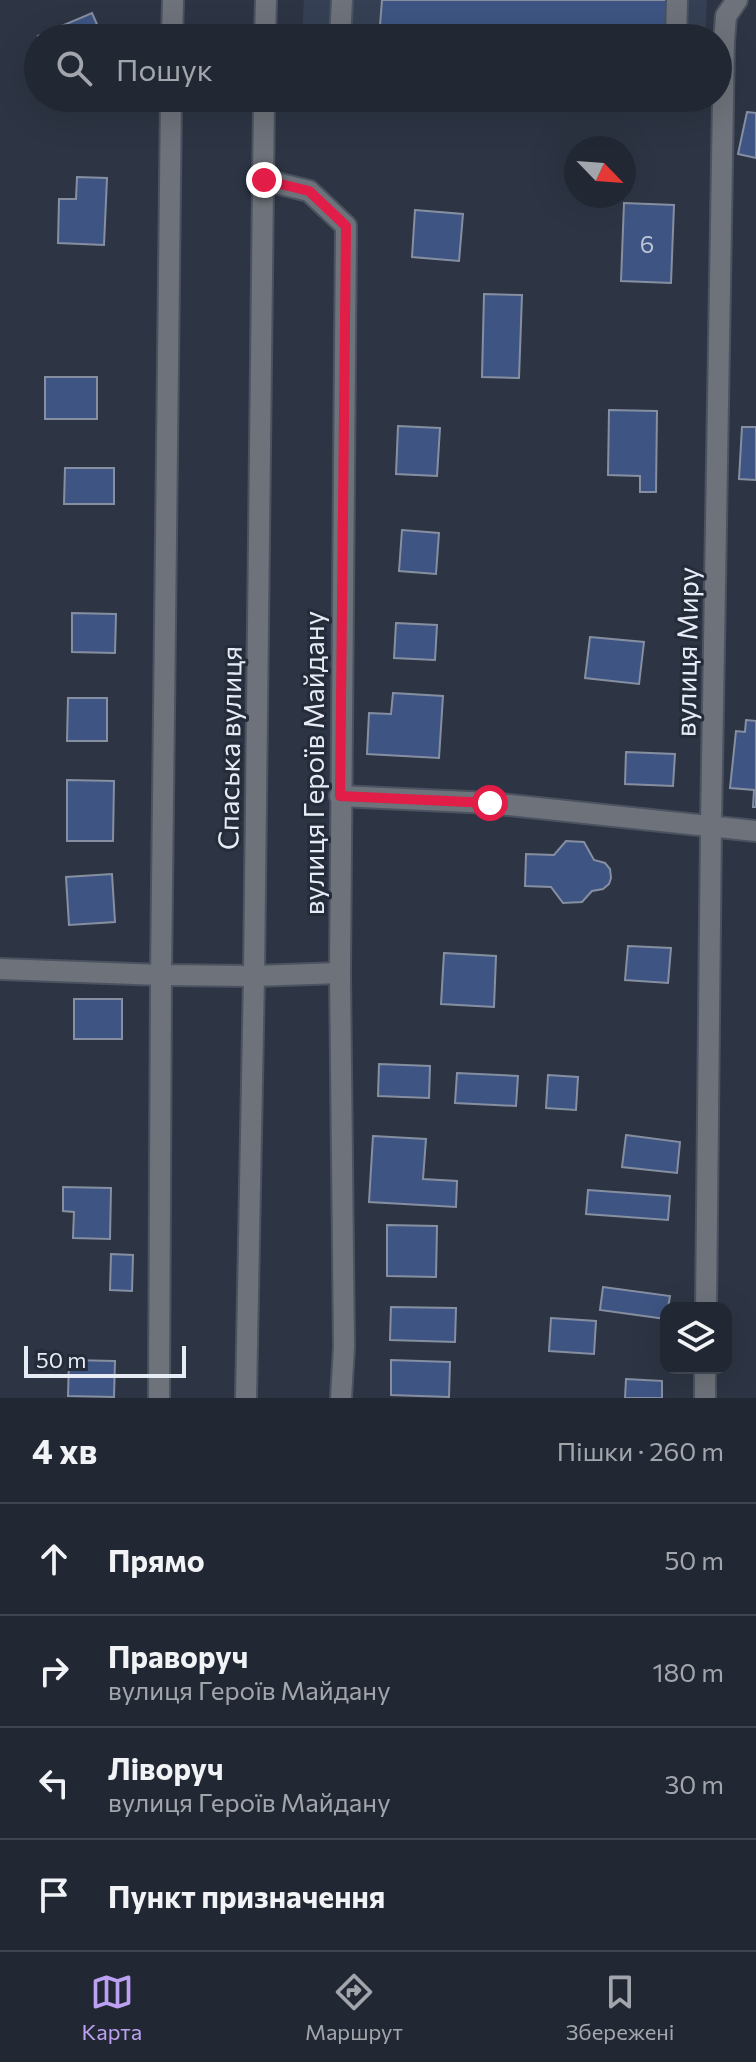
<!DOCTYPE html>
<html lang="uk">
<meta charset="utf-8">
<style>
body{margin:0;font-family:Commissioner,sans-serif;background:#2a303b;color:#f1f3f6}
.controls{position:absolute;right:24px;bottom:24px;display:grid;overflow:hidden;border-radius:16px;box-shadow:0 8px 32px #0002}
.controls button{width:72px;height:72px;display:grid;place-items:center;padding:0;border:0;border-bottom:2px solid #3f444e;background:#222833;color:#f1f3f6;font:40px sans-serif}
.compass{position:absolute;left:564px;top:136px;width:72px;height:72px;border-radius:50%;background:#222833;box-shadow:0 8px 32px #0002;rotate:115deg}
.scale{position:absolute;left:24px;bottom:20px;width:162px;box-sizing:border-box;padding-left:8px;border:4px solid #e6ebf5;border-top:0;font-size:22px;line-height:28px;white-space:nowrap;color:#e6ebf5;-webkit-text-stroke:6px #242b39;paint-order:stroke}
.stop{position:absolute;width:24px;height:24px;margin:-18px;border:6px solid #e11d48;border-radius:50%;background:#fff}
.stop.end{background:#e11d48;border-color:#fff;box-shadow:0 2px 8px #0008}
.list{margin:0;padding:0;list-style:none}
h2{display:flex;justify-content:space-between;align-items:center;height:104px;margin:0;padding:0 32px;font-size:34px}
h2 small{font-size:26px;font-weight:400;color:#a2a6ac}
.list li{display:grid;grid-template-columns:52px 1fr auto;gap:24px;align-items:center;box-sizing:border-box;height:112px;padding:0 32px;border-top:2px solid #3f444e}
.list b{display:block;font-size:30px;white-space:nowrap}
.list p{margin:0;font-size:26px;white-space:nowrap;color:#a2a6ac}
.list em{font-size:26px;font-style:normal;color:#a2a6ac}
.icon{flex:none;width:44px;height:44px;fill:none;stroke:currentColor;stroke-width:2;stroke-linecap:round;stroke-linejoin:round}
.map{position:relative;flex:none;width:756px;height:1398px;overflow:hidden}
.search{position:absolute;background:#222833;box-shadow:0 8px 32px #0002;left:24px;right:24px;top:24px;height:88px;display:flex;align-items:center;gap:20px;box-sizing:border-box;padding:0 28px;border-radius:44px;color:#a2a6ac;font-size:30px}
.sheet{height:552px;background:#222833}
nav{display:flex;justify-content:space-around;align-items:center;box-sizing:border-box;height:112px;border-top:2px solid #3f444e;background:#222833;font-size:22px;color:#a2a6ac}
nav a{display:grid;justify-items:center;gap:4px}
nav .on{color:#bca0f2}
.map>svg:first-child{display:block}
.built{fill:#364054}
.building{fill:#3e5482;stroke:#868fa1;stroke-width:2}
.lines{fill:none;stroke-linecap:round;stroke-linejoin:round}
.minor-casing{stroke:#4b5260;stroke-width:24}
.minor{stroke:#6e727a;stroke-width:20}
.route{stroke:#e11d48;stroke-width:10}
.labels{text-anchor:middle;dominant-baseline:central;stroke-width:6;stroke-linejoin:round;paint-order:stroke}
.number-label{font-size:24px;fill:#bcc5d8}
.street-label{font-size:28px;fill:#e6ebf5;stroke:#242b39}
</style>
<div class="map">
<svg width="756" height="1398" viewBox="0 0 756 1398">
<rect width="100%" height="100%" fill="#2d3544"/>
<!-- built -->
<polygon class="built" points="304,0 707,0 705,38 302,38"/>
<!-- building -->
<g class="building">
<polygon points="382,0 671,0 669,38 379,38"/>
<polygon points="92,13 103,38 39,38 38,36"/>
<polygon points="747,112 756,113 756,158 738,154"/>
<polygon points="77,177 107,178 104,245 58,243 59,199 76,199"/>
<polygon points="624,203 674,205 671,283 621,281"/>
<polygon points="415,210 463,214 459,261 412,257"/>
<polygon points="484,294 522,295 519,378 482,377"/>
<rect x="45" y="377" width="52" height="42"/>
<polygon points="609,410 657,411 656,492 640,492 640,476 608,475"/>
<polygon points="398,426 440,428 437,476 396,474"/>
<polygon points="742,427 756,427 756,480 739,479"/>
<polygon points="65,468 114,468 114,504 64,504"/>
<polygon points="402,530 439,533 436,574 399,571"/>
<polygon points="72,613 116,614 115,653 72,652"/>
<polygon points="396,623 437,625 435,660 394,658"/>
<polygon points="590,637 644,642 639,684 585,678"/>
<polygon points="393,693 443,696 439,758 367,754 369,713 391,714"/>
<polygon points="68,698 107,698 107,741 67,741"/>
<polygon points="746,720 756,721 756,807 753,807 754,790 730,788 736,731 745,732"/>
<polygon points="626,752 675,754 673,786 625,784"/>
<polygon points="67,780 114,781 113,841 67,841"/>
<polygon points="566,841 584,842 594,860 605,863 610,869 611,878 609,884 603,889 592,891 582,902 563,903 551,887 525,886 526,854 554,855"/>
<polygon points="112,874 115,922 69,925 66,877"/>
<polygon points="628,946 671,948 668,983 625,980"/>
<polygon points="444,953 496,956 494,1007 441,1004"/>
<rect x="74" y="999" width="48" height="40"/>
<polygon points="379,1064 430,1066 429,1098 378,1096"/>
<polygon points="457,1073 518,1076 516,1106 455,1103"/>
<polygon points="548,1075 578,1077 576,1110 546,1108"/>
<polygon points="626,1135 680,1142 677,1173 622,1167"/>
<polygon points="373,1136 426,1139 423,1179 457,1181 456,1207 369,1202"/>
<polygon points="63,1187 111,1188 110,1239 73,1238 74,1212 63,1211"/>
<polygon points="588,1190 670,1196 668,1220 586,1214"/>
<polygon points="387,1225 437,1226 436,1277 387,1276"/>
<polygon points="111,1254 133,1255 132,1291 110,1290"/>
<polygon points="603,1287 670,1296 668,1308 666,1308 666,1319 600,1310"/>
<polygon points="391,1307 456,1308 455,1342 390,1340"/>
<polygon points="551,1318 596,1321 594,1354 549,1351"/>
<polygon points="69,1360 115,1361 114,1397 68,1396"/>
<polygon points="391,1360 450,1362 449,1397 391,1395"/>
<polygon points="626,1379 662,1381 662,1398 625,1398"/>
</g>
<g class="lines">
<defs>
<g id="minor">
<polyline points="172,38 173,0"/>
<polyline points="265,38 266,0"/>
<polyline points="340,38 342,0"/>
<polyline points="676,38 677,0"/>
<polyline points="264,180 309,191 346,226 340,973 344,1347 341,1398"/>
<polyline points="340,796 490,803 756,831"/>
<polyline points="0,969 161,975 254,976 340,973"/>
<polyline points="706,1308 711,826 724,41 726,16 737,0"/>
<polyline points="159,1398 161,975 171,98"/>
<polyline points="246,1398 254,976 264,98"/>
<polyline points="705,1398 705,1368"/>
</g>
</defs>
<!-- minor casing -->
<use href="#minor" class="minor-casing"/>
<!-- minor -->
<use href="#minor" class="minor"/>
</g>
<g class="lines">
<!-- route -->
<polyline class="route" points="264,180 309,191 346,226 340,796 490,803"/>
</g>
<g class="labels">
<!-- number labels -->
<g class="number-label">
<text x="647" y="243">6</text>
</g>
<!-- street labels -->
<g class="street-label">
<text transform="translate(686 652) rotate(-89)">вулиця Миру</text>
<text transform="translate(229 748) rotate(-89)">Спаська вулиця</text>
<text transform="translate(313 763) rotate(-90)">вулиця Героїв Майдану</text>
</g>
</g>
</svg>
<div class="controls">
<button><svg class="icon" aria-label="layers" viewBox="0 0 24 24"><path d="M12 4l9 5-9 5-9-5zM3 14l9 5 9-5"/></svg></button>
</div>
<svg class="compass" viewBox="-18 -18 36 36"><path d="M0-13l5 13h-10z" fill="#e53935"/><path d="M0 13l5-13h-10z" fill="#a2a6ac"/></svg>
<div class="scale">50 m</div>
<div class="stop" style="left:490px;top:803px"></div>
<div class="stop end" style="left:264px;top:180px"></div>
<div class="search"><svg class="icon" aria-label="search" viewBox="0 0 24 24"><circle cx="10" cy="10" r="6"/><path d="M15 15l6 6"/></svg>Пошук</div>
</div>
<section class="sheet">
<h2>4 хв<small>Пішки · 260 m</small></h2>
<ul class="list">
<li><svg class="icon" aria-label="ahead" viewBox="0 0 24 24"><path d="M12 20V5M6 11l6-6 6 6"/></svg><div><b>Прямо</b></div><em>50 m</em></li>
<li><svg class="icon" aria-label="right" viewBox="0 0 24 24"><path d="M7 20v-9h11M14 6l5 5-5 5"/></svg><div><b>Праворуч</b><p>вулиця Героїв Майдану</p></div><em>180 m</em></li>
<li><svg class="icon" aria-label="left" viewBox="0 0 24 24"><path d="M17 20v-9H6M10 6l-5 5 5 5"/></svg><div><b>Ліворуч</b><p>вулиця Героїв Майдану</p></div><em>30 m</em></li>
<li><svg class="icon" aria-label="arrive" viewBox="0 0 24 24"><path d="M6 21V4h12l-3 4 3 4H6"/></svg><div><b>Пункт призначення</b></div></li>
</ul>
</section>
<nav>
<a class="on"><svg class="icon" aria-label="map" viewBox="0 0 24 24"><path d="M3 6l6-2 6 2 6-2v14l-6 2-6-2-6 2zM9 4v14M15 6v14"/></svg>Карта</a>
<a><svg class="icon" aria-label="directions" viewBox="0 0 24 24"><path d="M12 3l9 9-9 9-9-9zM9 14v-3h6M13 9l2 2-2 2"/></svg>Маршрут</a>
<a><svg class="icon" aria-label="saved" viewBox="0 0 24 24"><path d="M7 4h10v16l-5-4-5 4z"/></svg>Збережені</a>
</nav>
